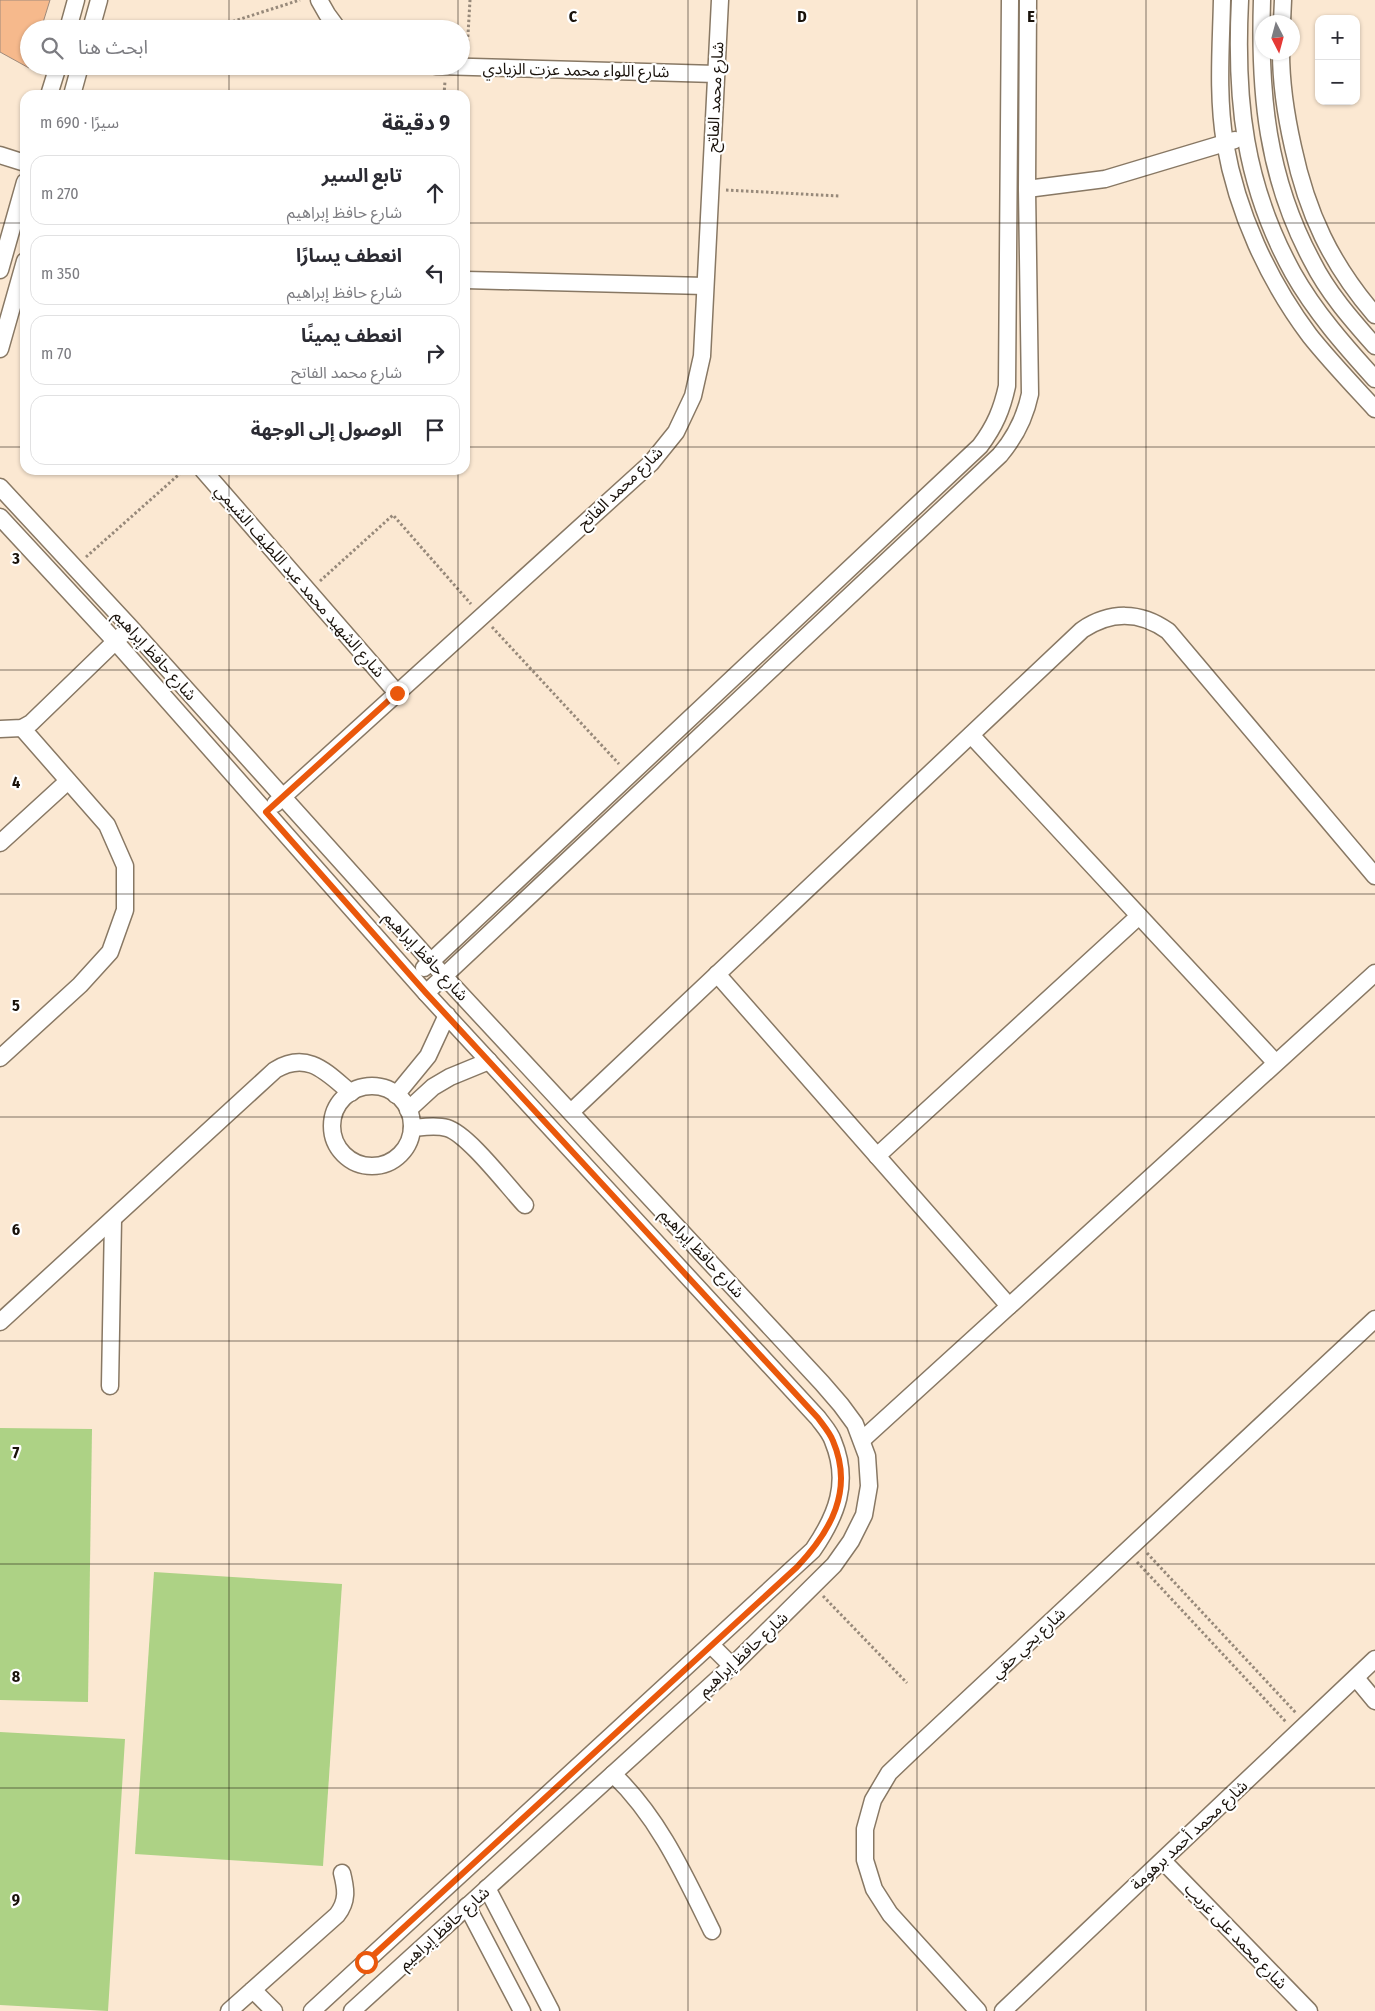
<!DOCTYPE html>
<html lang="ar">
<meta charset="utf-8">
<style>
body{margin:0;font-family:"Fira Sans Condensed","Noto Sans Arabic",sans-serif;background:#f2f2f3;color:#2b2b33;direction:rtl}
.controls{position:absolute;right:15px;top:15px;display:grid;overflow:hidden;border-radius:10px;box-shadow:0 1px 4px #0004}
.controls button{width:45px;height:45px;display:grid;place-items:center;padding:0;border:0;border-bottom:1px solid #e1e1e2;background:#fff;color:#2b2b33;font:25px sans-serif}
.compass{position:absolute;left:1255px;top:15px;width:45px;height:45px;border-radius:50%;background:#fff;box-shadow:0 1px 4px #0004;rotate:174deg}
.stop{position:absolute;width:15px;height:15px;margin:-11px;border:4px solid #ea580c;border-radius:50%;background:#fff}
.stop.end{background:#ea580c;border-color:#fff;box-shadow:0 1px 5px #0008}
.list{margin:0;padding:0;list-style:none}
h2{display:flex;justify-content:space-between;align-items:center;height:65px;margin:0;padding:0 20px;font-size:21px}
h2 small{font-size:16px;font-weight:400;color:#7c7c81}
.list li{display:grid;grid-template-columns:32px 1fr auto;gap:15px;align-items:center;box-sizing:border-box;height:70px;margin:0 10px 10px;padding:0 10px;border:1px solid #e1e1e2;border-radius:15px}
.list b{display:block;font-size:19px;white-space:nowrap}
.list p{margin:0;font-size:16px;white-space:nowrap;color:#7c7c81}
.list em{font-size:16px;font-style:normal;color:#7c7c81}
.icon{flex:none;width:28px;height:28px;fill:none;stroke:currentColor;stroke-width:2;stroke-linecap:round;stroke-linejoin:round}
.map{position:relative;flex:none;width:1375px;height:2011px;overflow:hidden;direction:ltr}
.search{position:absolute;background:#fff;box-shadow:0 1px 4px #0004;left:20px;top:20px;width:450px;height:55px;display:flex;align-items:center;gap:12px;box-sizing:border-box;padding:0 18px;border-radius:28px;color:#7c7c81;font-size:19px}
.panel{position:absolute;background:#fff;box-shadow:0 1px 4px #0004;left:20px;top:90px;width:450px;height:385px;border-radius:15px;direction:rtl}
.map>svg:first-child{display:block}
.green{fill:#add285}
.building{fill:#f6b98c;stroke:#9f8a7a}
.lines{fill:none;stroke-linecap:round;stroke-linejoin:round}
.minor-casing{stroke:#887864;stroke-width:19}
.path{stroke:#97897a;stroke-width:3;stroke-dasharray:2.5 2.5;stroke-linecap:butt}
.minor{stroke:#fff;stroke-width:16}
.route{stroke:#ea580c;stroke-width:6}
.grid{fill:none;stroke:#19120b;stroke-width:1;stroke-opacity:0.55}
.labels{text-anchor:middle;dominant-baseline:central;stroke-width:4.5;stroke-linejoin:round;paint-order:stroke}
.street-label{font-size:16px;fill:#19120b;stroke:#fff}
.grid-label{font-size:16px;text-anchor:middle;font-weight:bold;fill:#19120b;stroke:#fff;stroke-width:4.5;stroke-linejoin:round;paint-order:stroke}
</style>
<div class="map">
<svg width="1375" height="2011" viewBox="0 0 1375 2011">
<rect width="100%" height="100%" fill="#fbe8d2"/>
<!-- green -->
<g class="green">
<polygon points="0,1428 92,1429 88,1702 0,1700"/>
<polygon points="154,1572 342,1584 323,1866 135,1854"/>
<polygon points="0,1732 125,1739 108,2011 0,2005"/>
</g>
<!-- building -->
<polygon class="building" points="0,0 50,0 41,29 29,29 29,68 0,52"/>
<g class="lines">
<defs>
<g id="minor">
<polyline points="319,0 327,14 338,29"/>
<path d="M1222,0C1221,47 1217,96 1225,143C1237,212 1268,280 1310,336C1330,361 1353,385 1375,409"/>
<path d="M1240,0C1235,100 1244,184 1293,273C1315,312 1345,346 1375,379"/>
<path d="M1262,0C1259,94 1267,177 1312,261C1328,293 1352,320 1375,346"/>
<polyline points="1282,22 1283,0"/>
<polyline points="68,29 76,0"/>
<polyline points="91,29 99,0"/>
<path d="M1281,52C1281,84 1286,116 1293,147C1307,213 1331,264 1375,315"/>
<polyline points="436,66 716,74"/>
<polyline points="49,95 58,66"/>
<polyline points="72,95 80,66"/>
<polyline points="0,155 25,163"/>
<polyline points="1027,189 1105,179 1235,140"/>
<polyline points="0,270 25,182"/>
<polyline points="465,280 705,286"/>
<polyline points="0,349 25,261"/>
<polyline points="203,470 397,693"/>
<polyline points="0,487 130,627 444,976 822,1383 841,1405 855,1424 867,1456 869,1486 864,1515 851,1541 834,1565 732,1666 352,2011"/>
<path d="M0,517L115,641L426,993L818,1418C823,1425 830,1432 833,1441C850,1482 837,1515 813,1550L312,2011"/>
<polyline points="0,729 22,728 31,723 123,634"/>
<polyline points="971,735 1275,1062"/>
<polyline points="275,804 651,463 676,432 693,396 702,356 720,0"/>
<polyline points="0,843 68,781"/>
<path d="M424,968L980,446C995,426 1002,409 1007,386L1010,0"/>
<polyline points="717,974 1009,1306"/>
<path d="M426,993L1000,455C1016,436 1025,418 1030,394L1027,189L1028,0"/>
<polyline points="0,1058 80,985 110,952 125,910 125,866 107,825 22,728"/>
<circle cx="372" cy="1126" r="40"/>
<polyline points="396,1095 428,1056 447,1015"/>
<polyline points="408,1110 433,1087 450,1077 489,1061"/>
<path d="M571,1112L1082,630C1110,611 1140,611 1168,631L1375,876"/>
<path d="M412,1128C424,1127 436,1125 447,1128C468,1134 508,1187 525,1205"/>
<polyline points="877,1156 1139,916"/>
<path d="M0,1322L275,1070C308,1050 327,1073 351,1093"/>
<polyline points="110,1386 113,1219"/>
<polyline points="862,1440 1375,973"/>
<polyline points="711,1645 732,1666"/>
<polyline points="1356,1678 1375,1701"/>
<path d="M613,1774C659,1818 684,1874 712,1931"/>
<polyline points="1163,1861 1309,2011"/>
<polyline points="487,1888 551,2011"/>
<polyline points="467,1906 522,2011"/>
<polyline points="253,1990 274,2011"/>
<path d="M229,2011L337,1915C348,1901 346,1889 342,1873"/>
<polyline points="978,2011 890,1914 874,1889 865,1860 865,1829 873,1800 889,1773 911,1752 1375,1319"/>
<polyline points="1003,2011 1375,1659"/>
</g>
</defs>
<!-- minor casing -->
<use href="#minor" class="minor-casing"/>
<!-- path -->
<g class="path">
<polyline points="209,29 300,0"/>
<polyline points="467,52 470,0"/>
<polyline points="444,95 445,81"/>
<polyline points="726,190 839,196"/>
<polyline points="86,557 184,470"/>
<polyline points="320,581 393,515 471,604"/>
<polyline points="492,627 619,764"/>
<polyline points="1147,1553 1296,1713"/>
<polyline points="1137,1562 1286,1722"/>
<polyline points="823,1596 907,1683"/>
</g>
<!-- minor -->
<use href="#minor" class="minor"/>
</g>
<g class="lines">
<!-- route -->
<path class="route" d="M366,1962L797,1567C831,1531 854,1490 833,1441C830,1433 823,1425 818,1418L426,993L266,812L397,693"/>
</g>
<!-- grid -->
<path class="grid" d="M229,0V29M458,0V29M688,0V2011M917,0V2011M1146,0V2011M229,66V95M458,66V95M0,223H25M465,223H1375M0,447H25M465,447H1375M229,470V2011M458,470V2011M0,670H1375M0,894H1375M0,1117H1375M0,1341H1375M0,1564H1375M0,1788H1375"/>
<g class="labels">
<!-- street labels -->
<g class="street-label">
<text transform="translate(576 70) rotate(1)">شارع اللواء محمد عزت الزيادي</text>
<text transform="translate(715 97) rotate(-87)">شارع محمد الفاتح</text>
<text transform="translate(620 488) rotate(-44)">شارع محمد الفاتح</text>
<text transform="translate(300 581) rotate(49)">شارع الشهيد محمد عبد اللطيف الشيمي</text>
<text transform="translate(155 655) rotate(48)">شارع حافظ إبراهيم</text>
<text transform="translate(426 956) rotate(47)">شارع حافظ إبراهيم</text>
<text transform="translate(702 1253) rotate(47)">شارع حافظ إبراهيم</text>
<text transform="translate(1028 1643) rotate(-43)">شارع يحي حقي</text>
<text transform="translate(743 1654) rotate(-43)">شارع حافظ إبراهيم</text>
<text transform="translate(1189 1835) rotate(-43)">شارع محمد أحمد برهومة</text>
<text transform="translate(444 1928) rotate(-42)">شارع حافظ إبراهيم</text>
<text transform="translate(1236 1936) rotate(46)">شارع محمد على غريب</text>
</g>
</g>
<g class="grid-label">
<text x="573" y="22">C</text>
<text x="802" y="22">D</text>
<text x="1031" y="22">E</text>
<text x="16" y="564">3</text>
<text x="16" y="788">4</text>
<text x="16" y="1011">5</text>
<text x="16" y="1235">6</text>
<text x="16" y="1458">7</text>
<text x="16" y="1682">8</text>
<text x="16" y="1905">9</text>
</g>
</svg>
<div class="controls">
<button>+</button>
<button>−</button>
</div>
<svg class="compass" viewBox="-18 -18 36 36"><path d="M0-13l5 13h-10z" fill="#e53935"/><path d="M0 13l5-13h-10z" fill="#7c7c81"/></svg>
<div class="stop" style="left:366px;top:1962px"></div>
<div class="stop end" style="left:397px;top:693px"></div>
<div class="search"><svg class="icon" aria-label="search" viewBox="0 0 24 24"><circle cx="10" cy="10" r="6"/><path d="M15 15l6 6"/></svg>ابحث هنا</div>
<section class="panel">
<h2>9 دقيقة<small>سيرًا · 690 m</small></h2>
<ul class="list">
<li><svg class="icon" aria-label="ahead" viewBox="0 0 24 24"><path d="M12 20V5M6 11l6-6 6 6"/></svg><div><b>تابع السير</b><p>شارع حافظ إبراهيم</p></div><em>270 m</em></li>
<li><svg class="icon" aria-label="left" viewBox="0 0 24 24"><path d="M17 20v-9H6M10 6l-5 5 5 5"/></svg><div><b>انعطف يسارًا</b><p>شارع حافظ إبراهيم</p></div><em>350 m</em></li>
<li><svg class="icon" aria-label="right" viewBox="0 0 24 24"><path d="M7 20v-9h11M14 6l5 5-5 5"/></svg><div><b>انعطف يمينًا</b><p>شارع محمد الفاتح</p></div><em>70 m</em></li>
<li><svg class="icon" aria-label="arrive" viewBox="0 0 24 24"><path d="M6 21V4h12l-3 4 3 4H6"/></svg><div><b>الوصول إلى الوجهة</b></div></li>
</ul>
</section>
</div>
